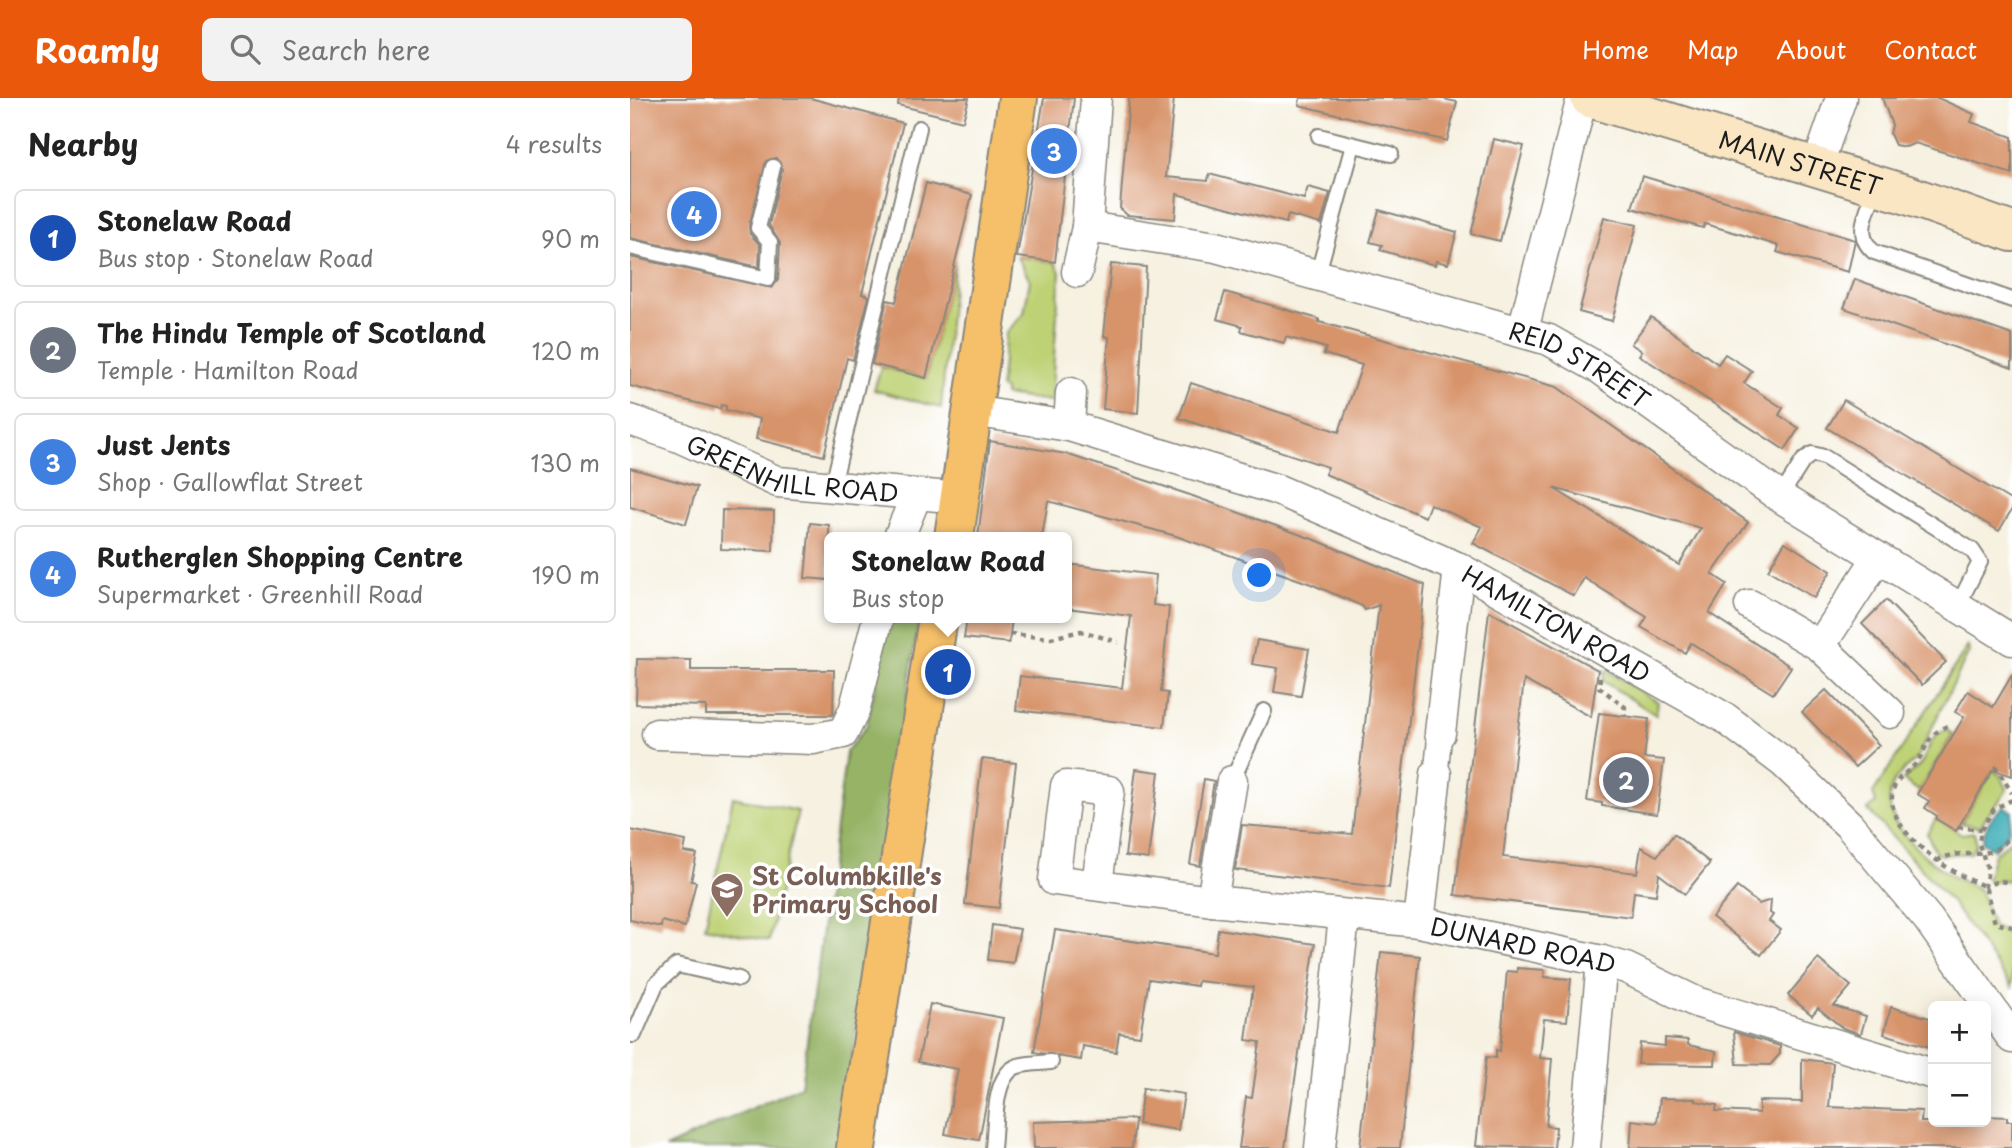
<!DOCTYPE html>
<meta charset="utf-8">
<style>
body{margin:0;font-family:"Playpen Sans",sans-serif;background:#f2f2f2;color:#222}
.controls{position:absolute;right:21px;bottom:21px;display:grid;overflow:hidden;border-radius:10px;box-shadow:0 4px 18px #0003}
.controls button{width:63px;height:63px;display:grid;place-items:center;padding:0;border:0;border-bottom:2px solid #e0e0e0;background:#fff;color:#222;font:35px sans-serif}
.you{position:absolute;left:630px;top:478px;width:24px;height:24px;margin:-18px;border:5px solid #fff;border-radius:50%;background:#1a73e8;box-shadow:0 0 0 10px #1a73e833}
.badge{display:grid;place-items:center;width:46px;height:46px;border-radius:50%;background:#ea580c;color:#fff;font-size:23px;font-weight:700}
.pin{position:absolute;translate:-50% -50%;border:4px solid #fff;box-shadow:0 2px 7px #0006}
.popup{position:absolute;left:194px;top:434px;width:248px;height:91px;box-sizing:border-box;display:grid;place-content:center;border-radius:10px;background:#fff;filter:drop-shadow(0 2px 5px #0005);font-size:23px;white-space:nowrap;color:#767676}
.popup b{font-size:26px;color:#222}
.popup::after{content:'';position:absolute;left:50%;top:100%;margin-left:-14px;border:14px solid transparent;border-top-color:#fff}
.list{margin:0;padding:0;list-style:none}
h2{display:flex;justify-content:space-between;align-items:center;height:91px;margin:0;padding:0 28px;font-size:30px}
h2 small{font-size:23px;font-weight:400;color:#767676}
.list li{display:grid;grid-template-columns:46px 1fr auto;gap:21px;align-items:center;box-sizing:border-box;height:98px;margin:0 14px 14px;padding:0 14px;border:2px solid #e0e0e0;border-radius:10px}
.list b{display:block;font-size:26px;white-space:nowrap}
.list p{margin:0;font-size:23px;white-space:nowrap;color:#767676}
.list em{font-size:23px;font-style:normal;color:#767676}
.icon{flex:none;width:38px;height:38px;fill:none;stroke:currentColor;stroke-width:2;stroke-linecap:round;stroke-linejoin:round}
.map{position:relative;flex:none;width:1382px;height:1050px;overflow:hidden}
header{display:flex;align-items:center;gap:42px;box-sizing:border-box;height:98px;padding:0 35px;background:#ea580c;color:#fff}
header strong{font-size:33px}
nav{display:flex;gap:38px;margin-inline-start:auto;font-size:24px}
.search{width:490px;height:63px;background:#f2f2f2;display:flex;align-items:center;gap:18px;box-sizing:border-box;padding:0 24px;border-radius:10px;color:#767676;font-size:26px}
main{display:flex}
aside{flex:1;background:#fff}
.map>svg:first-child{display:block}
.green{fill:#bed174;stroke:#6d7648;stroke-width:2}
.forest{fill:#96b366;stroke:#596841;stroke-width:2}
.water{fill:#3aabb6;stroke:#2b6469;stroke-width:2}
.building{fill:#d79369;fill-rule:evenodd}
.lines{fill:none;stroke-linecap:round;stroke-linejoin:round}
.service-casing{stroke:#89867e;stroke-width:18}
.pedestrian-casing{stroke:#89867e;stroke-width:26}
.minor-casing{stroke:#89867e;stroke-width:33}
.secondary-casing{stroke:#89867e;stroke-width:42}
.primary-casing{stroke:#89867e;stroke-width:42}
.path{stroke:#89867e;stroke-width:4.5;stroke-dasharray:5 5;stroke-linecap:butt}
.service{stroke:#fff;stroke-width:14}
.pedestrian{stroke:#fff;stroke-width:23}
.minor{stroke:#fff;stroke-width:30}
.secondary{stroke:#fbe6c4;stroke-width:38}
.primary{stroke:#f6c06b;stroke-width:38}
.labels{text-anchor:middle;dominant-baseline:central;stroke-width:7;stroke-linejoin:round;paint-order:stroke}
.street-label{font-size:24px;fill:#1c1c1c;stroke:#fff}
.education-label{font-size:24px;font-weight:bold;fill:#785e54;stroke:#fff;text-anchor:start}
</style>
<header>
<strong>Roamly</strong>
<div class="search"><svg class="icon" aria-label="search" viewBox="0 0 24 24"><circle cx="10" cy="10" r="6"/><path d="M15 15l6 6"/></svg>Search here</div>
<nav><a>Home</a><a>Map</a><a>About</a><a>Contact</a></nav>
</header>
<main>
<aside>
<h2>Nearby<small>4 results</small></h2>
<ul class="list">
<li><span class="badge" style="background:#1a4fb4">1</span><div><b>Stonelaw Road</b><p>Bus stop · Stonelaw Road</p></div><em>90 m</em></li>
<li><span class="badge" style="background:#6b7280">2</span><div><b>The Hindu Temple of Scotland</b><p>Temple · Hamilton Road</p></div><em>120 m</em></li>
<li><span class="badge" style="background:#3f7fe0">3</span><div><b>Just Jents</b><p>Shop · Gallowflat Street</p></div><em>130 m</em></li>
<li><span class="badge" style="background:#3f7fe0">4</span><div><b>Rutherglen Shopping Centre</b><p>Supermarket · Greenhill Road</p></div><em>190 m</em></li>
</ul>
</aside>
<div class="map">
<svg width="1382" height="1050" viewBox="0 0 1382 1050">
<rect width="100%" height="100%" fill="#fff"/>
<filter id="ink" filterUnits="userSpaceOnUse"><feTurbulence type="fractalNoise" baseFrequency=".0143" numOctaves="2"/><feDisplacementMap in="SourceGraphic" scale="14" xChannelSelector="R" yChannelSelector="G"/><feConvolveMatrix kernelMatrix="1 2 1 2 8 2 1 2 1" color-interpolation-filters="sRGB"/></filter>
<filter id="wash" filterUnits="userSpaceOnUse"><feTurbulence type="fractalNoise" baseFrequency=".00686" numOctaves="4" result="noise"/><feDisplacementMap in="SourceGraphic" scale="28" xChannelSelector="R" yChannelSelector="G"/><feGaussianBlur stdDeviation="1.57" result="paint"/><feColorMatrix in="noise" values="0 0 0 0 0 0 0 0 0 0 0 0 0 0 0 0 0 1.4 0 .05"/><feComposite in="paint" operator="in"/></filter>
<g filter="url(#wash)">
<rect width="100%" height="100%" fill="#f6f1e1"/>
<!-- green -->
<g class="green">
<polygon points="387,159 425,164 430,174 421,303 374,297 374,291 370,290 376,235 394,215 400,182"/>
<polygon points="325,162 311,310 244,292 251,269 296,280"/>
<path d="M1338,548L1339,554L1288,658C1279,670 1265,676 1261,691C1250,725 1295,760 1320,777C1329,783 1340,785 1350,792L1363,828L1382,836V889L1322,805L1238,712L1246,705L1243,695Z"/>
<polygon points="975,572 1028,604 1026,617 973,583"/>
<path d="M1317,632L1323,636L1289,693L1273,682C1277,676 1281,675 1286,671C1301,657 1295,639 1317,632Z"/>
<path d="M1363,672L1371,678L1377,691C1370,706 1357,714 1350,729L1331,725Z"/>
<polygon points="103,699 168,713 139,843 75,829"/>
<polygon points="1306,721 1332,736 1345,734 1346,747 1340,755 1310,757 1305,754 1297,735"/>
<polygon points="1382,741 1382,774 1377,783 1370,781 1361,785 1357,781 1364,756"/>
</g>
<!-- forest -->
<polygon class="forest" points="259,520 289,520 208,1050 35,1050 171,988 216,654 237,627"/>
<!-- water -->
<path class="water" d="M1374,708L1382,714L1378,735L1364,751L1352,744C1355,728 1361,718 1374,708Z"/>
<g id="blocks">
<!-- building -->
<g class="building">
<polygon points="0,0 180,0 273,25 232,196 239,198 223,262 217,260 194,358 126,341 130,321 96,312 96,308 91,307 90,311 0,288 0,159 142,190 148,182 150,145 139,127 152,71 146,60 136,63 119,128 120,136 130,147 129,169 0,140"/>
<polygon points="269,0 339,0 333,23 268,7"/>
<polygon points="414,0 444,0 425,164 387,159"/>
<polygon points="499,0 544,0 536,79 578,83 579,76 674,101 678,89 700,95 691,126 658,117 656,125 547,96 545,121 497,117 490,110"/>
<polygon points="670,0 809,0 827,4 817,43 669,7"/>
<polygon points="1252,0 1308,0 1344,16 1341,24 1382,39 1382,76 1285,45 1276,49 1265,47 1260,36 1262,27"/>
<polygon points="864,41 894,48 870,143 841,136"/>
<polygon points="1012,78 1225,142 1218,174 1147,154 1149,148 1110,136 1075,126 1073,130 1002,110"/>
<polygon points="296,85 342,97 296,280 242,266 257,202 266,204"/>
<polygon points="749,112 827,134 818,166 806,163 805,167 778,160 750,152 752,147 740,144"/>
<polygon points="974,119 1007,127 982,223 949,214"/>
<polygon points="481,166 516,169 508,315 473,311 479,239 474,238"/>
<polygon points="1225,181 1382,237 1382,270 1214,210"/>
<path d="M595,194L689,221V224L927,289L1118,424L1082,476L1097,486L1079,515L1161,569L1143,596L1061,545L1055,555L1011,529L1017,519L954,480L944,498L843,445L852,429L800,406L795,419L695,376L698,369L549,320L561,285L709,334L732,267L694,256L696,250L656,239L654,245L611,233L612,228L587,221ZM923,390L1071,430L1049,467Z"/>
<polygon points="1021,219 1088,266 1095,256 1122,273 1114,285 1153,310 1149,317 1169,330 1155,352 1009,257 1012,253 1001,246"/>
<polygon points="1214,302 1382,403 1382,411 1369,433 1197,330"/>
<polygon points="360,343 436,356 557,396 688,443 795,487 759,790 605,772 612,727 722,736 749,507 735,512 732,508 681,486 546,438 418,403 412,439 348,439"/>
<polygon points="0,370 67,389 56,426 0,409"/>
<polygon points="92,412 144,413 143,453 91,451"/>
<polygon points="180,425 199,427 199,482 175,480"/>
<polygon points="1155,444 1201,473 1184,500 1138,472"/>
<polygon points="437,466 526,477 523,507 539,509 531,594 538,595 534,629 386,612 390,578 492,590 501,518 437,510"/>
<polygon points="1256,502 1316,564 1292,587 1232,526"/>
<polygon points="859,513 968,572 961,619 894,582 873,759 1007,775 1011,749 1027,758 1044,736 1080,765 1055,796 1029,776 1026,797 1004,794 1001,819 825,797"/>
<polygon points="337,520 382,520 379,545 334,540"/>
<polygon points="627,542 679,551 671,598 644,594 648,570 622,566"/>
<polygon points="7,561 61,562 61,572 204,572 203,615 202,617 76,617 76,608 6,606"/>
<polygon points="1382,577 1382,678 1363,672 1326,733 1306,721 1307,718 1295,710 1299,703 1287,696 1334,619 1325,614 1338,593 1363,609"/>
<polygon points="1196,592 1249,647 1225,669 1172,614"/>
<polygon points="969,615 1019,621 1014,660 1034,662 1027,716 972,708 972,705 957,703"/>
<polygon points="352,661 386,665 369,810 335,806"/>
<polygon points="506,671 529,674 518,761 495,758"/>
<polygon points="574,681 584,683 570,768 560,766"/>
<polygon points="0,732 56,743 54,754 67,756 61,783 66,784 55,829 32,823 31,829 0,822"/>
<polygon points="1107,789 1129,806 1141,802 1140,815 1143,817 1139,823 1151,832 1131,857 1082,819"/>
<polygon points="362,827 390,831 383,865 358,862"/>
<polygon points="588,831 685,846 655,1050 609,1050 616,999 622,1000 630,944 616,942 623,889 568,883 567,888 519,881 510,938 489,935 486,954 453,948 451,962 404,954 425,832 585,855"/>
<polygon points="751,854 790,858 770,1050 730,1050"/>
<polygon points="1188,861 1221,888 1204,908 1236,918 1231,936 1213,930 1188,910 1182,917 1158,897"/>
<polygon points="887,870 915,872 914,879 941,881 937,923 914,921 910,960 922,961 916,1028 926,1029 924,1050 846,1048 856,959 866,960 866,952 870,953 877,873 887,874"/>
<polygon points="300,906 373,920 349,1042 315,1036 328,971 288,964"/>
<polygon points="1261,909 1303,921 1303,950 1254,936"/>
<polygon points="1104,934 1150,948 1150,956 1140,967 1107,966"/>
<polygon points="1035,940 1058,942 1058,947 1086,953 1085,967 1008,966 1010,945 1035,948"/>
<polygon points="1172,961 1203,965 1199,1009 1292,1013 1291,1024 1356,1024 1356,1018 1377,1019 1377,1023 1382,1023 1382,1050 1000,1050 1002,1022 1027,1025 1030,1000 1066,1001 1066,1003 1087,1007 1086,1013 1129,1015 1129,1003 1172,1004"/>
<polygon points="513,990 554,996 548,1032 508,1026"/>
<polygon points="505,1021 502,1050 404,1050 403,1024"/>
</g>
</g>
</g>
<g filter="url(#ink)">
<use href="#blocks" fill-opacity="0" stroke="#89867e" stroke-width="2"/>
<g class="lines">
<defs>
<g id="service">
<polyline points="689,38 761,56"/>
<path d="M1246,89C1239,112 1222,136 1244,154L1382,202"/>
<polyline points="0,149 138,181 140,144 128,130 143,69"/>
<polyline points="688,175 723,47"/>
<polyline points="202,391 289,30"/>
<polyline points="1150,399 1173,363 1182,356 1194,359 1342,452 1350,464 1327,509"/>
<polyline points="602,683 634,613"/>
<polyline points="0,937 4,937 26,886 47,867 109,881"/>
<path d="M363,1050C366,1028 362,977 388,968C398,965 411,965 421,964"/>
</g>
<polyline id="pedestrian" points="806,676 810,635"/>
<g id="minor">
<polyline points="1187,69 1211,0"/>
<path id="s1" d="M457,129L586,149L919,242L972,272L1150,399L1382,542"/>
<polyline points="447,174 457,129 466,0"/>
<polyline points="893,232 952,0"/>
<path id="s2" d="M342,313L439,328L648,392L829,470L1095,620L1153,664L1219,727L1298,821L1382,940"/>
<path id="s3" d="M0,322L49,339L148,384L331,400"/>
<polyline points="439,328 441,295"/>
<polyline points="269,439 286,398"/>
<polyline points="1120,507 1190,548 1260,615"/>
<polyline points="1190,548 1247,461"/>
<polyline points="810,635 829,470"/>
<polyline points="27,636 183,641 213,635 224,613 248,520"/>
<path id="s4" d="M467,787L479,693L436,688L424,782L582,803L789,824L972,863L996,870L1066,904L1303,976"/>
<polyline points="582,803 602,683"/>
<polyline points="789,824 806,676"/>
<polyline points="690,1050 714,818"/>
<polyline points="955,1050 972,863"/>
</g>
<g id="secondary">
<path id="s5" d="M960,0L1275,96L1382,134"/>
</g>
<g id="primary">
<polyline points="324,439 388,0"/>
<polyline points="226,1050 308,520"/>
</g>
</defs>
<!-- service casing -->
<use href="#service" class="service-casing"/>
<!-- pedestrian casing -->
<use href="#pedestrian" class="pedestrian-casing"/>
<!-- minor casing -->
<use href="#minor" class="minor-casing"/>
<!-- secondary casing -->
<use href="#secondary" class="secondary-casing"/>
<!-- primary casing -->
<use href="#primary" class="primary-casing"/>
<!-- path -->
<g class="path">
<polyline points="380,536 421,540 451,533 488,544"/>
<polyline points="970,579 969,589 995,609 994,618"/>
<path d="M1317,628C1297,637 1298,648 1287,664C1279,675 1267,677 1263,692C1252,732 1323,778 1355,788L1365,825L1382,829"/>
<polyline points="1365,668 1382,695"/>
<polyline points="1328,729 1351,732"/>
<path d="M1307,763C1335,746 1357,770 1382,736"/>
<polyline points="1376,784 1369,783 1355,788 1358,772 1349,746 1351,732 1364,711 1382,702"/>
</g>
<!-- service -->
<use href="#service" class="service"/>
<!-- pedestrian -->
<use href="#pedestrian" class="pedestrian"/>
<!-- minor -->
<use href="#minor" class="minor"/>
<!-- secondary -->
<use href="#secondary" class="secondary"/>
<!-- primary -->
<use href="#primary" class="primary"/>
</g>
</g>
<!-- icons -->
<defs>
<symbol id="school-pin" viewBox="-11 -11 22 30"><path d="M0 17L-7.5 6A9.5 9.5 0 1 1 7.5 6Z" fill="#8d6e63" stroke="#fff"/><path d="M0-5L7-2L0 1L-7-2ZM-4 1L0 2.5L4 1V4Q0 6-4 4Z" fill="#fff"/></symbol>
</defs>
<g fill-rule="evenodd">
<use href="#school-pin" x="78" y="772" width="38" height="52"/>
</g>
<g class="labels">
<!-- street labels -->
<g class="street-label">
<text stroke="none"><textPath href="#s5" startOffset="220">MAIN STREET</textPath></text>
<text stroke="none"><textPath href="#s1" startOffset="514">REID STREET</textPath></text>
<text stroke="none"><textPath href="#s3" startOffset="172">GREENHILL ROAD</textPath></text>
<text stroke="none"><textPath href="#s2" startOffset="626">HAMILTON ROAD</textPath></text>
<text stroke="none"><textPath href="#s4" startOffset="707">DUNARD ROAD</textPath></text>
</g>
<!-- education labels -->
<g class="education-label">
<text x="122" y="777">St Columbkille's<tspan x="122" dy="28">Primary School</tspan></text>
</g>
</g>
</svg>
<div class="controls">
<button>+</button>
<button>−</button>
</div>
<div class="you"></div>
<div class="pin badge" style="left:318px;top:574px;background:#1a4fb4">1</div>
<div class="popup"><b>Stonelaw Road</b>Bus stop</div>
<div class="pin badge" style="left:996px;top:682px;background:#6b7280">2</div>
<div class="pin badge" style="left:424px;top:53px;background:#3f7fe0">3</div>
<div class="pin badge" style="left:64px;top:116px;background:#3f7fe0">4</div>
</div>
</main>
